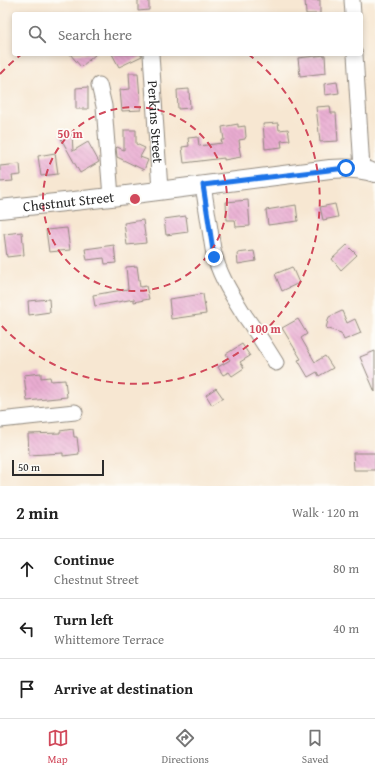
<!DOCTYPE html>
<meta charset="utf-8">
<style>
body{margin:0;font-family:"Gentium Book Plus",serif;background:#f6f6f6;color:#222}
.scale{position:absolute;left:12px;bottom:10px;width:92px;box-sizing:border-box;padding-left:4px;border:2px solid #2b2b2b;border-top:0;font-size:11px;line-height:14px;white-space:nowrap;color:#2b2b2b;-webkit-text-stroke:3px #fdfcf7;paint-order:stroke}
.stop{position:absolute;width:12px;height:12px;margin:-9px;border:3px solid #1a73e8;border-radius:50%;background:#fff}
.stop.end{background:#1a73e8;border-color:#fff;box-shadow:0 1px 4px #0008}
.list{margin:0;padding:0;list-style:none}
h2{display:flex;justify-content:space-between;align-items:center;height:52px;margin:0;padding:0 16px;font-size:17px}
h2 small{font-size:13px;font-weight:400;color:#767676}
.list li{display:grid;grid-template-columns:26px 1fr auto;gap:12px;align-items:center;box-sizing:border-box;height:60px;padding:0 16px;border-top:1px solid #e0e0e0}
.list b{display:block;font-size:15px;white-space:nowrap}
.list p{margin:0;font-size:13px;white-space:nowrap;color:#767676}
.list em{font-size:13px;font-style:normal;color:#767676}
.icon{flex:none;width:22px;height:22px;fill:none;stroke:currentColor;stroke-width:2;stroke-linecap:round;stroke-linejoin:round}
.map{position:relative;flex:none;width:375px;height:486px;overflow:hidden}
.search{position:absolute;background:#fff;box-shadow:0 2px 6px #0003;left:12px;right:12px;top:12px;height:44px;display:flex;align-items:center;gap:10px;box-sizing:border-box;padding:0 14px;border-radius:4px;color:#767676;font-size:15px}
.sheet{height:232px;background:#fff}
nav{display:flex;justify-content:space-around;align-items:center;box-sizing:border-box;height:56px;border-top:1px solid #e0e0e0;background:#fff;font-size:11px;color:#767676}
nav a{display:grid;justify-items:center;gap:2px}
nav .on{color:#d1495b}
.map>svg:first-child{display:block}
.building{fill:url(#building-back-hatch)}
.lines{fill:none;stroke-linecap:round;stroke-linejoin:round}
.minor-casing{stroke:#91897e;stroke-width:17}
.tertiary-casing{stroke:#91897e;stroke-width:20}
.minor{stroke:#fff;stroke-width:15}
.tertiary{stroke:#fff;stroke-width:18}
.route{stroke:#1a73e8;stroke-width:5}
.ring{fill:none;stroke:#d1495b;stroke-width:2;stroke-dasharray:7 5}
.labels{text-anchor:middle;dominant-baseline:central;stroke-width:3.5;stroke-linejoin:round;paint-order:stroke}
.street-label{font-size:14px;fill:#2b2b2b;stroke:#fdfcf7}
.centre{fill:#d1495b;stroke:#fdfcf7;stroke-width:2}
.ring-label{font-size:12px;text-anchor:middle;font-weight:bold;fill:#d1495b;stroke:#fdfcf7;stroke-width:3.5;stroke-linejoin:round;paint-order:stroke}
</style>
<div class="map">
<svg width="375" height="486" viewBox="0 0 375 486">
<defs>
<pattern id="building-back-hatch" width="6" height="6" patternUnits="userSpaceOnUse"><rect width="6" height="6" fill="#e9acd1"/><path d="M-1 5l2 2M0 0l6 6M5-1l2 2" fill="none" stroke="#c894b4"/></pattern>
</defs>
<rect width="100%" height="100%" fill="#fdfcf7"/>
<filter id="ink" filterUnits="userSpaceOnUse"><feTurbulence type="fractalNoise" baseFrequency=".025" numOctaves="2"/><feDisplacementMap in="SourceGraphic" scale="8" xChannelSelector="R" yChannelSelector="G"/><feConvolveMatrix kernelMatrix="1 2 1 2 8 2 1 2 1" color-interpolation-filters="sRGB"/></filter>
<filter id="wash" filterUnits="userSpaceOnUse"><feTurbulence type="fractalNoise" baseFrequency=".012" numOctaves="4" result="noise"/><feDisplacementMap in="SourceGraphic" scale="16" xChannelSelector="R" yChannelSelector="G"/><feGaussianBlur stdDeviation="0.9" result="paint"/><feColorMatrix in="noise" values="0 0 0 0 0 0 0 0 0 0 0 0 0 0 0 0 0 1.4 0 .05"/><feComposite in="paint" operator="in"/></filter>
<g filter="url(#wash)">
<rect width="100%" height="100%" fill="#f7e7d2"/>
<g id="blocks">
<!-- building -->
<g class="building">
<polygon points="138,0 149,0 149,10 138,11"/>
<polygon points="305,0 320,0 320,14 306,14"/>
<polygon points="70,54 96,54 81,67"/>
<polygon points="112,54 142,54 142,56 119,67"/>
<polygon points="325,55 326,73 300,76 298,58"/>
<polygon points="129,73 138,73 141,110 122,111 120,90 130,89"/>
<polygon points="337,82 339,93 325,95 324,84"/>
<polygon points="88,87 88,109 76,109 76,88"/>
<polygon points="189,89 190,108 178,109 177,90"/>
<polygon points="330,106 331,113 336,113 338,141 320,142 316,107"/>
<polygon points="278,123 279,130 288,129 290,140 281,141 282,147 265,149 263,124"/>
<polygon points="238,124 238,127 245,126 246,137 245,138 245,139 239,140 240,147 239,147 241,157 224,160 224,158 184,163 182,147 189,146 188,138 198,137 199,146 222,143 221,140 224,140 222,127"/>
<polygon points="124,130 136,130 136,144 145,148 140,157 148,160 144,170 117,157 116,148 117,147 124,150"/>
<polygon points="72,134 73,151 88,142 99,162 80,173 59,135"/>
<polygon points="55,153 58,174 41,176 38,156"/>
<polygon points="20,164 21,175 12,176 13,181 0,182 0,166"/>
<polygon points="248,200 250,226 236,227 235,220 227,220 226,202"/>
<polygon points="335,204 338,217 323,220 320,207"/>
<polygon points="296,205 298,221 268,225 266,210"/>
<polygon points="186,216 188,232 166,235 164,219"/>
<polygon points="143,220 146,243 127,245 124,223"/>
<polygon points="67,228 70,250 49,252 46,230"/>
<polygon points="22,232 24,255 7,257 4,234"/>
<polygon points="114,245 116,263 105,264 104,258 87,260 85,249"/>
<polygon points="347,245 357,255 341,270 332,259"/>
<polygon points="254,251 256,261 238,264 237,253"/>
<polygon points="137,266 140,287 146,286 149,299 134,302 134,299 95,306 93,295 128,289 126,267"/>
<polygon points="292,267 299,283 282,291 275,274"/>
<polygon points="203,294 206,314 171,319 169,299"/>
<polygon points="49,299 50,312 29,315 28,301"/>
<polygon points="342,311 347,323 355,319 361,333 344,340 341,333 326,328 329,317"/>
<polygon points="298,319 307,334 301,338 315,362 325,356 333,368 319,376 317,372 308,377 298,360 301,359 282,328"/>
<polygon points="242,344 250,356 240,362 244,368 232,376 229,372 223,375 218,367 230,360 226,354"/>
<polygon points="375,351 375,392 360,357"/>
<polygon points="41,373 41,378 50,377 51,381 65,380 67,397 27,401 24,375"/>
<polygon points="216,388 223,398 212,405 206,395"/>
<polygon points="73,429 74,437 77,437 79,454 63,456 63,453 29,455 28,434 60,433 60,431"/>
<polygon points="353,453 375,453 375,470 354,470"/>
</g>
</g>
</g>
<g filter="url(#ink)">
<use href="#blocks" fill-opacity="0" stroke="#91897e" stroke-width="1"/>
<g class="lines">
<defs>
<g id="minor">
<polyline points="352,0 353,14"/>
<path id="s1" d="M151,54L160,190"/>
<polyline points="355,54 362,169"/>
<polyline points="99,85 104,106 111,197"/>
<path d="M203,185L213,249C218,274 232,295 245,316C256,331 266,347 276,363"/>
<polyline points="0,420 75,412"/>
</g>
<g id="tertiary">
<path id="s2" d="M0,209L111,197L330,169C346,168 360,168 375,173"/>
</g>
</defs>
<!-- minor casing -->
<use href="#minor" class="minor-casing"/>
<!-- tertiary casing -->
<use href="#tertiary" class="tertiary-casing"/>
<!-- minor -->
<use href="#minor" class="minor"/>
<!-- tertiary -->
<use href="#tertiary" class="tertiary"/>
</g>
</g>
<g class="lines" filter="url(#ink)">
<!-- route -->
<polyline class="route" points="214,257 203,185 346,168"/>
</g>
<!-- distance rings -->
<g class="ring">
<circle cx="135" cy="199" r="92"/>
<path d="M0 74A184 184 0 0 1 22 54M248 54A184 184 0 1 1 0 324"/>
</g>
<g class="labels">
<!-- street labels -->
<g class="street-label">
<text stroke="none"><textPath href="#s1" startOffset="68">Perkins Street</textPath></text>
<text stroke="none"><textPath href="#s2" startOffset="69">Chestnut Street</textPath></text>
</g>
</g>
<circle cx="135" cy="199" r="6" class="centre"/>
<g class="ring-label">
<text x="70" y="138">50 m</text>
<text x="265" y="333">100 m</text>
</g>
</svg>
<div class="scale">50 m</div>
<div class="stop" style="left:346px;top:168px"></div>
<div class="stop end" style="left:214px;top:257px"></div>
<div class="search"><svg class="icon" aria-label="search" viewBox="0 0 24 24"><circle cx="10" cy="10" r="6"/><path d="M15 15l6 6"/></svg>Search here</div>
</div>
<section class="sheet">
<h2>2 min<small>Walk · 120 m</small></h2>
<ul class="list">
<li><svg class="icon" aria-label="ahead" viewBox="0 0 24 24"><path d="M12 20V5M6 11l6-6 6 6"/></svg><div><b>Continue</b><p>Chestnut Street</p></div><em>80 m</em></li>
<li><svg class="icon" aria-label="left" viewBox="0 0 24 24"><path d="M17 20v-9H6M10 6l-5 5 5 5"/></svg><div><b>Turn left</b><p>Whittemore Terrace</p></div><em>40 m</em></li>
<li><svg class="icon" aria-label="arrive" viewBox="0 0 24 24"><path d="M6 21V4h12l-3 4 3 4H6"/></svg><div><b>Arrive at destination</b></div></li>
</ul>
</section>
<nav>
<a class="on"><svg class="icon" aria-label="map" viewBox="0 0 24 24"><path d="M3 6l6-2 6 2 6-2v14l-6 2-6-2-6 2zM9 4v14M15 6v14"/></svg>Map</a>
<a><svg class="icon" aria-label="directions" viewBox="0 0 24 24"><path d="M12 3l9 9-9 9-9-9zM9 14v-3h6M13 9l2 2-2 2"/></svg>Directions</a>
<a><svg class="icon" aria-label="saved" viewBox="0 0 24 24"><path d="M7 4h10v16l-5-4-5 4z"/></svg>Saved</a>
</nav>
